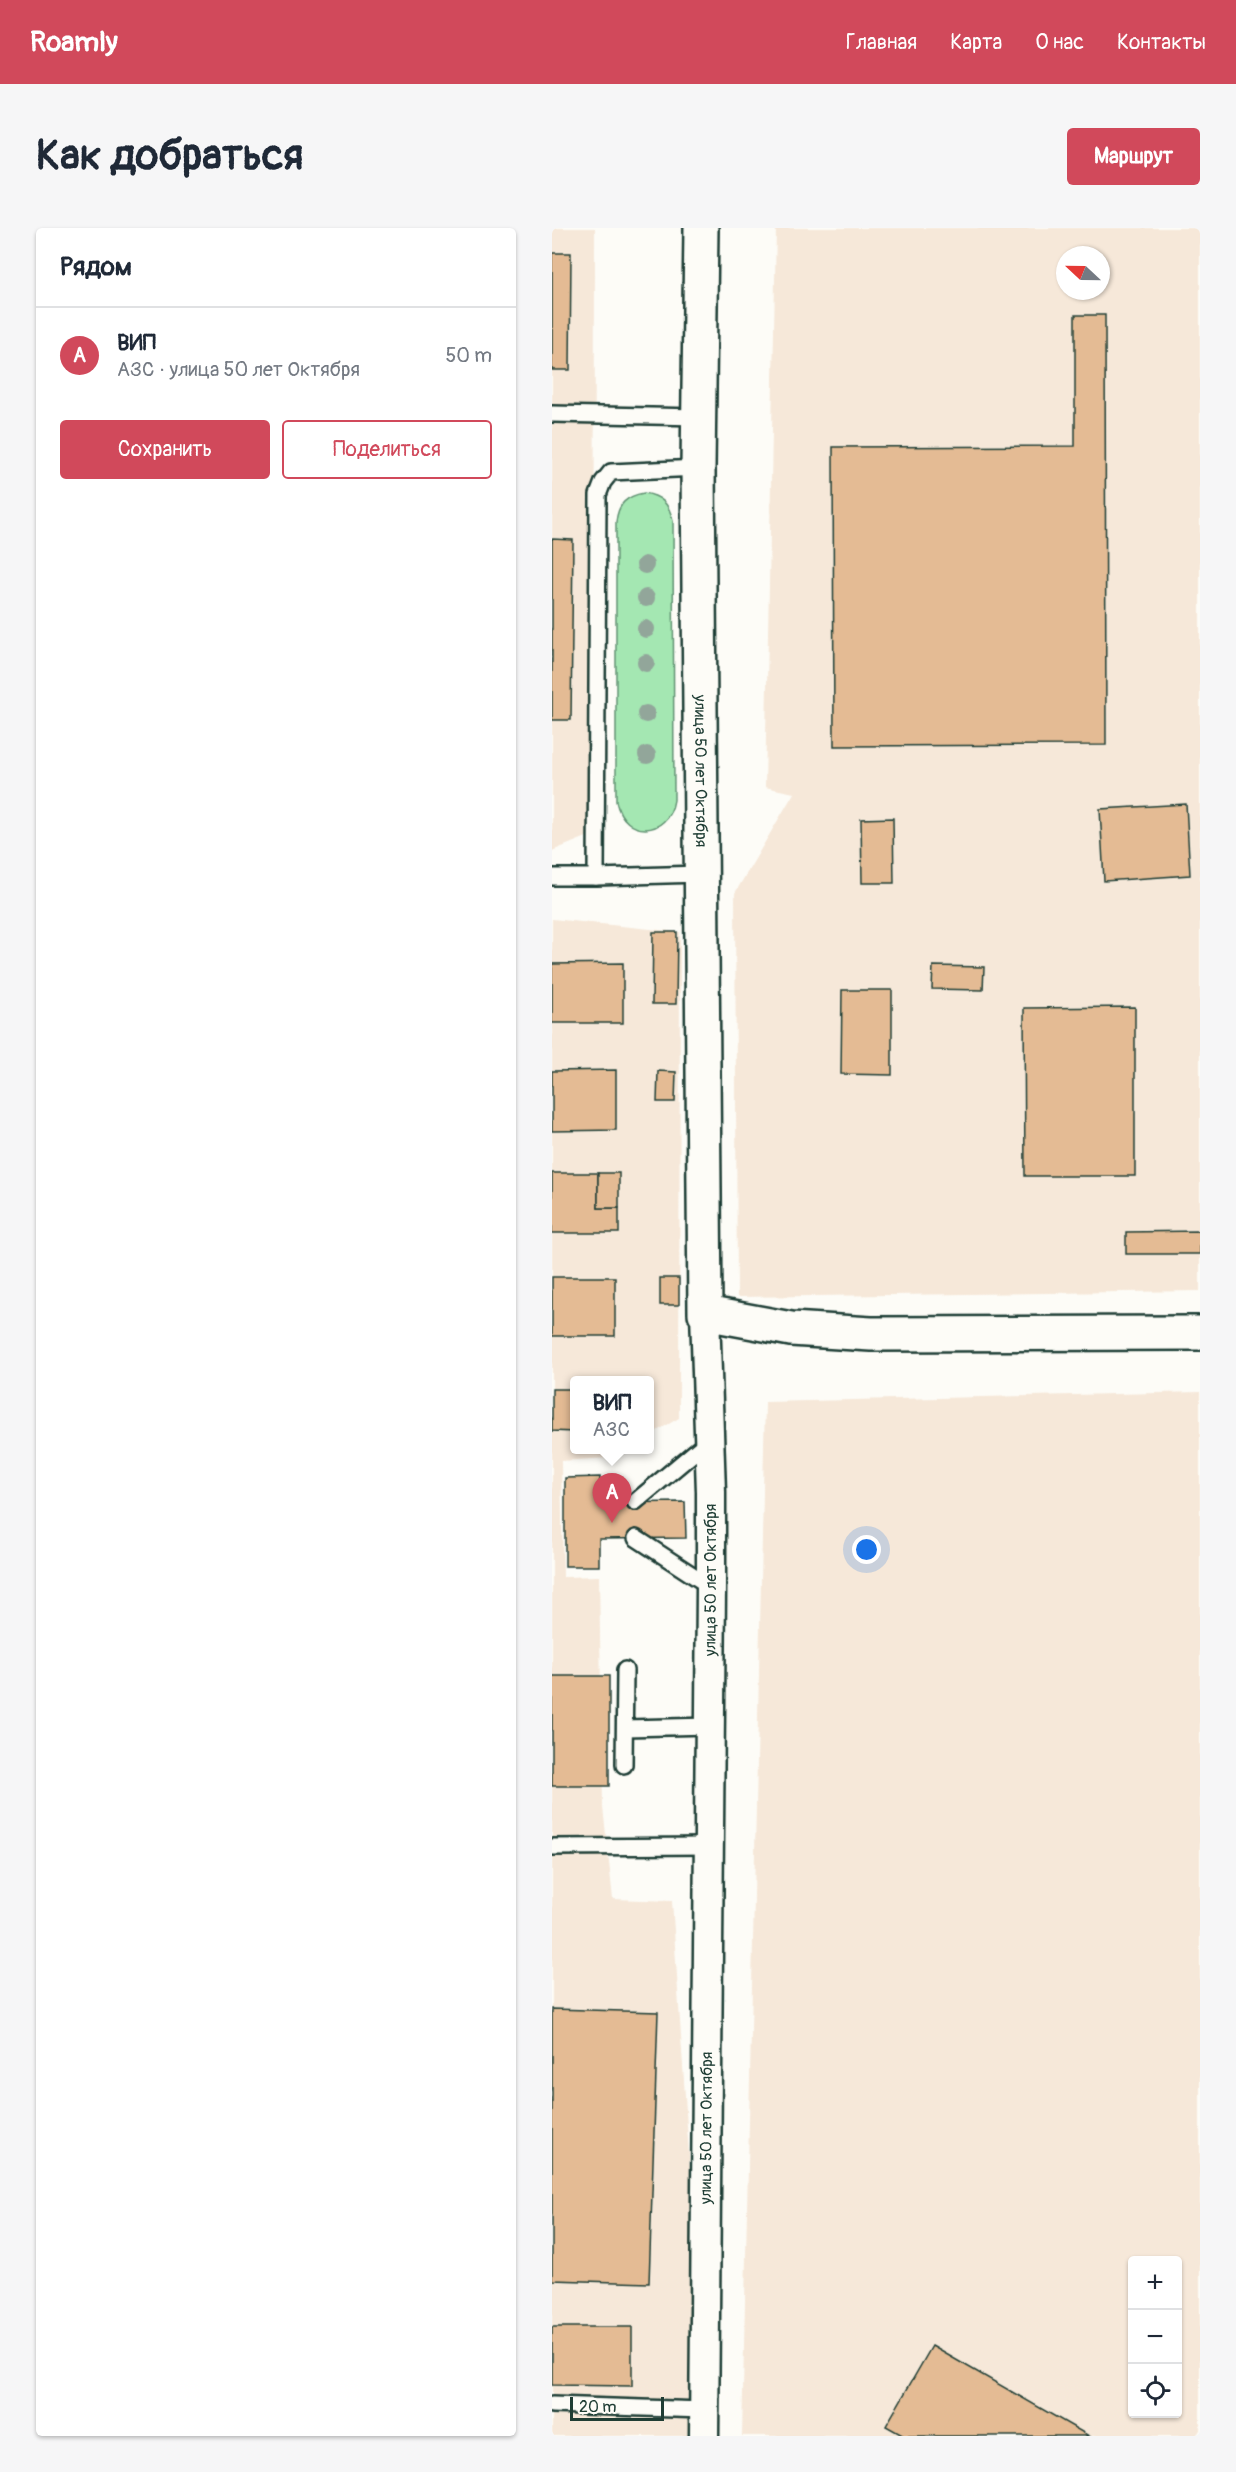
<!DOCTYPE html>
<html lang="ru">
<meta charset="utf-8">
<style>
body{margin:0;font-family:Pangolin,sans-serif;background:#f6f6f7;color:#1f2937}
.controls{position:absolute;right:18px;bottom:18px;display:grid;overflow:hidden;border-radius:6px;box-shadow:0 2px 4px #0004}
.controls button{width:54px;height:54px;display:grid;place-items:center;padding:0;border:0;border-bottom:2px solid #e0e1e3;background:#fff;color:#1f2937;font:30px sans-serif}
.compass{position:absolute;left:504px;top:18px;width:54px;height:54px;border-radius:50%;background:#fff;box-shadow:0 2px 4px #0004;rotate:292deg}
.scale{position:absolute;left:18px;bottom:15px;width:94px;box-sizing:border-box;padding-left:6px;border:3px solid #1f3d34;border-top:0;font-size:16px;line-height:21px;white-space:nowrap;color:#1f3d34;-webkit-text-stroke:4px #fdfcf7;paint-order:stroke}
.you{position:absolute;left:315px;top:1322px;width:21px;height:21px;margin:-15px;border:4px solid #fff;border-radius:50%;background:#1a73e8;box-shadow:0 0 0 9px #1a73e833}
.badge{display:grid;place-items:center;width:39px;height:39px;border-radius:50%;background:#d1495b;color:#fff;font-size:20px;font-weight:700}
.pin{position:absolute;translate:-50% -50px;filter:drop-shadow(0 2px 3px #0008)}
.pin::after{content:'';position:absolute;top:32px;width:21px;height:18px;background:inherit;clip-path:polygon(0 0,100% 0,50% 100%)}
.popup{position:absolute;left:18px;top:1148px;width:84px;height:78px;box-sizing:border-box;display:grid;place-content:center;border-radius:6px;background:#fff;filter:drop-shadow(0 2px 4px #0005);font-size:20px;white-space:nowrap;color:#747a83}
.popup b{font-size:22px;color:#1f2937}
.popup::after{content:'';position:absolute;left:50%;top:100%;margin-left:-12px;border:12px solid transparent;border-top-color:#fff}
.list{margin:0;padding:0;list-style:none}
h2{display:flex;justify-content:space-between;align-items:center;height:78px;margin:0;padding:0 24px;font-size:26px}
h2 small{font-size:20px;font-weight:400;color:#747a83}
.list li{display:grid;grid-template-columns:39px 1fr auto;gap:18px;align-items:center;box-sizing:border-box;height:96px;padding:0 24px;border-top:2px solid #e0e1e3}
.list b{display:block;font-size:22px;white-space:nowrap}
.list p{margin:0;font-size:20px;white-space:nowrap;color:#747a83}
.list em{font-size:20px;font-style:normal;color:#747a83}
.actions{display:flex;gap:12px;padding:18px 24px}
.actions a{flex:1;padding:14px 0;border:2px solid #d1495b;border-radius:6px;text-align:center;font-size:21px;color:#d1495b}
.actions .main{background:#d1495b;color:#fff}
.icon{flex:none;width:33px;height:33px;fill:none;stroke:currentColor;stroke-width:2;stroke-linecap:round;stroke-linejoin:round}
.map{position:relative;flex:none;width:648px;height:2208px;overflow:hidden;border-radius:6px}
header{display:flex;align-items:center;gap:36px;box-sizing:border-box;height:84px;padding:0 30px;background:#d1495b;color:#fff}
header strong{font-size:28px}
nav{display:flex;gap:33px;margin-inline-start:auto;font-size:21px}
.intro{display:flex;align-items:center;justify-content:space-between;box-sizing:border-box;height:144px;padding:0 36px}
h1{margin:0;font-size:42px}
.button{padding:15px 27px;border-radius:6px;background:#d1495b;color:#fff;font-size:21px;font-weight:700}
main{display:flex;gap:36px;padding:0 36px}
aside{flex:1;background:#fff;border-radius:6px;box-shadow:0 2px 4px #0004}
.map>svg:first-child{display:block}
.built{fill:#f6e8d9;fill-rule:evenodd}
.green{fill:#a4e7b2;stroke:#629273;stroke-width:1.5}
.building{fill:#e4bb94;stroke:#1f3d34;stroke-width:1.5}
.lines{fill:none;stroke-linecap:round;stroke-linejoin:round}
.service-casing{stroke:#1f3d34;stroke-width:20}
.minor-casing{stroke:#1f3d34;stroke-width:33}
.tertiary-casing{stroke:#1f3d34;stroke-width:38}
.service{stroke:#fdfcf7;stroke-width:15}
.minor{stroke:#fdfcf7;stroke-width:28}
.tertiary{stroke:#fdfcf7;stroke-width:33}
.tree{fill:#92a69a}
.labels{text-anchor:middle;dominant-baseline:central;stroke-width:4.5;stroke-linejoin:round;paint-order:stroke}
.street-label{font-size:16px;fill:#1f3d34;stroke:#fdfcf7}
</style>
<header>
<strong>Roamly</strong>
<nav><a>Главная</a><a>Карта</a><a>О нас</a><a>Контакты</a></nav>
</header>
<div class="intro"><h1>Как добраться</h1><a class="button">Маршрут</a></div>
<main>
<aside>
<h2>Рядом<small></small></h2>
<ul class="list">
<li><span class="badge">A</span><div><b>ВИП</b><p>АЗС · улица 50 лет Октября</p></div><em>50 m</em></li>
</ul>
<div class="actions"><a class="main">Сохранить</a><a>Поделиться</a></div>
</aside>
<div class="map">
<svg width="648" height="2208" viewBox="0 0 648 2208">
<rect width="100%" height="100%" fill="#fdfcf7"/>
<filter id="ink" filterUnits="userSpaceOnUse"><feTurbulence type="fractalNoise" baseFrequency=".0167" numOctaves="2"/><feDisplacementMap in="SourceGraphic" scale="12" xChannelSelector="R" yChannelSelector="G"/><feConvolveMatrix kernelMatrix="1 2 1 2 8 2 1 2 1" color-interpolation-filters="sRGB"/></filter>
<g filter="url(#ink)">
<!-- built -->
<g class="built">
<polygon points="0,0 43,0 42,606 0,623"/>
<path d="M224,0H648V1063L185,1069L183,665L242,565L213,559ZM513,27H549V63H513Z"/>
<polygon points="0,691 128,704 127,1190 98,1207 98,1152 22,1152 22,1222 71,1222 56,1230 9,1233 11,1349 47,1348 51,1579 61,1671 120,1673 146,2063 144,2208 0,2208"/>
<path d="M648,1164V2202L644,2208H190L213,1174ZM580,2032H626V2186H580Z"/>
</g>
<!-- green -->
<path class="green" d="M92,265C109,268 117,275 121,293L122,572C116,610 72,611 64,573V294C66,276 74,268 92,265Z"/>
<!-- building -->
<g class="building">
<polygon points="0,25 19,25 18,142 0,142"/>
<polygon points="523,87 553,87 554,517 282,518 281,219 523,218"/>
<polygon points="0,311 21,312 19,492 0,492"/>
<polygon points="634,576 638,647 552,653 548,581"/>
<polygon points="341,590 342,655 310,655 309,591"/>
<polygon points="101,704 125,704 124,776 100,776"/>
<polygon points="71,735 71,795 0,795 0,736"/>
<polygon points="381,738 432,739 431,762 380,761"/>
<polygon points="290,762 340,762 340,847 289,846"/>
<polygon points="583,779 583,948 473,948 472,780"/>
<polygon points="64,842 64,902 0,903 0,843"/>
<polygon points="106,843 124,844 123,874 105,874"/>
<polygon points="0,945 46,945 46,980 67,980 67,1005 0,1005"/>
<rect x="46" y="945" width="21" height="35"/>
<polygon points="648,1003 648,1026 574,1026 574,1004"/>
<rect x="0" y="1049" width="63" height="59"/>
<rect x="108" y="1050" width="19" height="27"/>
<polygon points="0,1161 22,1161 22,1204 0,1203"/>
<polygon points="48,1249 48,1275 133,1274 134,1310 47,1311 47,1338 13,1338 13,1250"/>
<rect x="0" y="1448" width="57" height="110"/>
<polygon points="0,1781 106,1784 97,2055 0,2052"/>
<polygon points="0,2099 80,2099 80,2158 0,2157"/>
<polygon points="380,2118 537,2208 352,2208 334,2198"/>
</g>
<g class="lines">
<defs>
<g id="service">
<polyline points="0,186 148,189"/>
<polyline points="146,240 59,244 51,254 46,267 44,649 149,646"/>
<polyline points="0,649 44,649"/>
<polyline points="83,1274 156,1213"/>
<polyline points="84,1310 159,1359"/>
<polyline points="73,1500 159,1498"/>
<polyline points="72,1537 73,1442"/>
<polyline points="0,1619 158,1618"/>
<polyline points="0,2177 152,2182"/>
</g>
<g id="minor">
<path id="s1" d="M152,2208L159,1359V1264L153,1085"/>
</g>
<g id="tertiary">
<path id="s2" d="M149,0L146,240L153,1085L239,1101L319,1106L648,1105"/>
</g>
</defs>
<!-- service casing -->
<use href="#service" class="service-casing"/>
<!-- minor casing -->
<use href="#minor" class="minor-casing"/>
<!-- tertiary casing -->
<use href="#tertiary" class="tertiary-casing"/>
<!-- service -->
<use href="#service" class="service"/>
<!-- minor -->
<use href="#minor" class="minor"/>
<!-- tertiary -->
<use href="#tertiary" class="tertiary"/>
</g>
<!-- trees -->
<g class="tree">
<circle cx="93" cy="337" r="9"/>
<circle cx="94" cy="370" r="9"/>
<circle cx="94" cy="401" r="9"/>
<circle cx="94" cy="435" r="9"/>
<circle cx="94" cy="486" r="9"/>
<circle cx="95" cy="527" r="9"/>
</g>
</g>
<g class="labels">
<!-- street labels -->
<g class="street-label">
<text stroke="none"><textPath href="#s2" startOffset="543">улица 50 лет Октября</textPath></text>
<text stroke="none"><textPath href="#s1" startOffset="856">улица 50 лет Октября</textPath></text>
<text stroke="none"><textPath href="#s1" startOffset="308">улица 50 лет Октября</textPath></text>
</g>
</g>
</svg>
<div class="controls">
<button>+</button>
<button>−</button>
<button><svg class="icon" aria-label="locate" viewBox="0 0 24 24"><circle cx="12" cy="12" r="6"/><path d="M12 2v4M12 18v4M2 12h4M18 12h4"/></svg></button>
</div>
<svg class="compass" viewBox="-18 -18 36 36"><path d="M0-13l5 13h-10z" fill="#e53935"/><path d="M0 13l5-13h-10z" fill="#747a83"/></svg>
<div class="scale">20 m</div>
<div class="you"></div>
<div class="pin badge" style="left:60px;top:1295px">A</div>
<div class="popup"><b>ВИП</b>АЗС</div>
</div>
</main>
